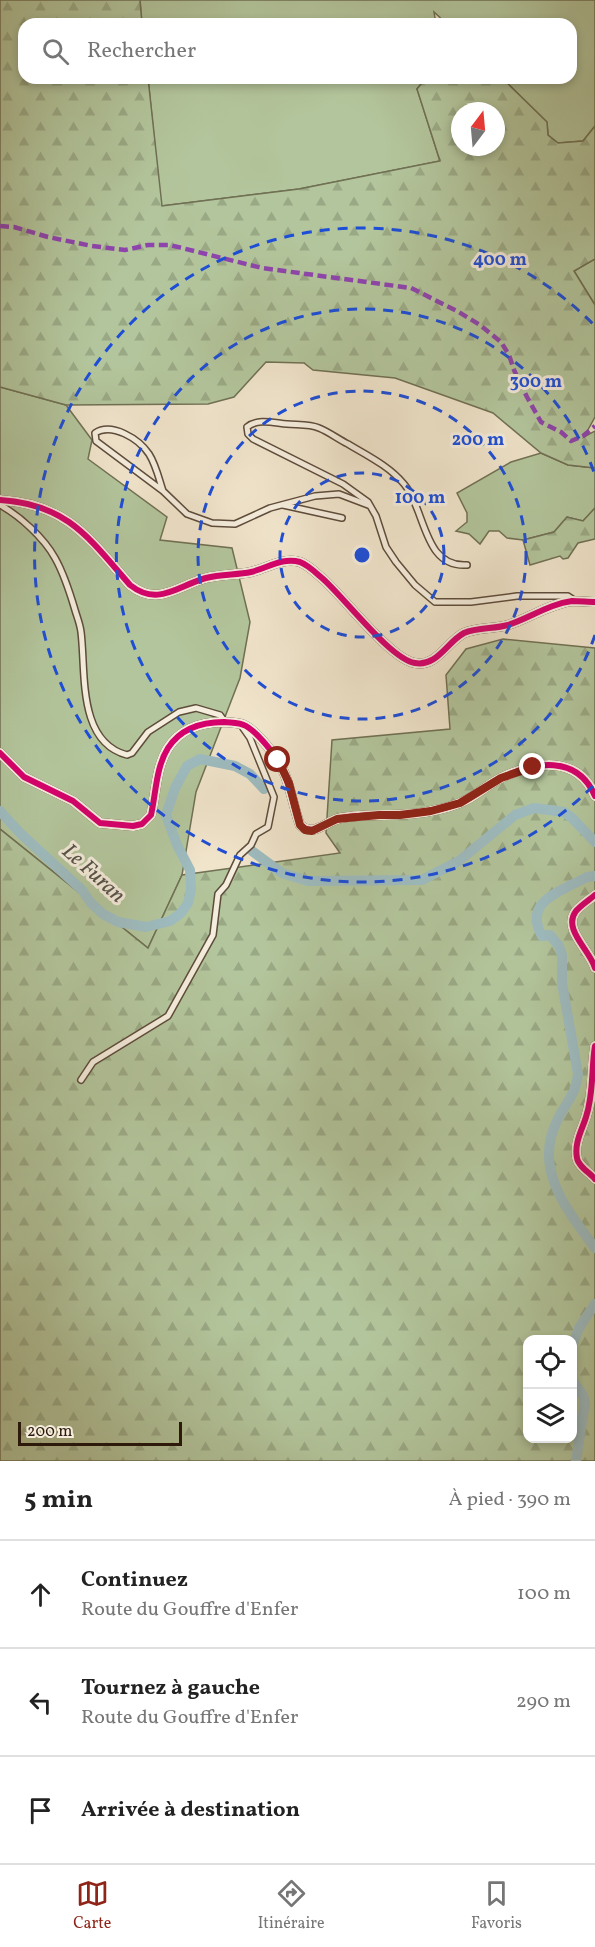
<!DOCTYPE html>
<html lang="fr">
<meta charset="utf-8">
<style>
body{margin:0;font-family:Vollkorn,serif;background:#f6f6f6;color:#222}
.controls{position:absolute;right:18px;bottom:18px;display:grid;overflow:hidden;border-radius:12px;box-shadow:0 3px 9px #0003}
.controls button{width:54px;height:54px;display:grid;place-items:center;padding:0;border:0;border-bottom:2px solid #e0e0e0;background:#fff;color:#222;font:30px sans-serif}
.compass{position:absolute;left:451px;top:102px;width:54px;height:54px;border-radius:50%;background:#fff;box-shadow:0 3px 9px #0003;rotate:16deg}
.scale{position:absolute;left:18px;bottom:15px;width:164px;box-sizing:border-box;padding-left:6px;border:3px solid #2e1a0b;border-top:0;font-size:16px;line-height:21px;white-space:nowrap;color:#2e1a0b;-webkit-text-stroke:4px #f5eddd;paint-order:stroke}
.stop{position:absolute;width:18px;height:18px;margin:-14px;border:4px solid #8f2418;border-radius:50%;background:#fff}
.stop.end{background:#8f2418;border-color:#fff;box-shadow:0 2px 6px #0008}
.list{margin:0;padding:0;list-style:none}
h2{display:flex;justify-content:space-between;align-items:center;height:78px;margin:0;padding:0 24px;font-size:26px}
h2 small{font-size:20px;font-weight:400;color:#767676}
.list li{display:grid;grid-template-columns:39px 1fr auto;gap:18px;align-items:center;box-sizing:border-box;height:108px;padding:0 24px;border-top:2px solid #e0e0e0}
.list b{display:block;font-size:22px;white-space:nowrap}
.list p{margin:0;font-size:20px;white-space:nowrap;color:#767676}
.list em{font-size:20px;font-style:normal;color:#767676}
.icon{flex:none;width:33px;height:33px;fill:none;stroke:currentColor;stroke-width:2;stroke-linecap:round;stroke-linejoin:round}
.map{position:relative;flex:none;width:595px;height:1461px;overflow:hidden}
.search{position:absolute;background:#fff;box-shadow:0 3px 9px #0003;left:18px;right:18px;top:18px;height:66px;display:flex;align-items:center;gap:15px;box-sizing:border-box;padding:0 21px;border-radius:18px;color:#767676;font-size:22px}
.sheet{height:402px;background:#fff}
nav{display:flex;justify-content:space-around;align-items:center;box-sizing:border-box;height:84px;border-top:2px solid #e0e0e0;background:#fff;font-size:16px;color:#767676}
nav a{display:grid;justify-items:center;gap:3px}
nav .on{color:#8f2418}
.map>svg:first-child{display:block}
.grass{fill:#b3c59c;stroke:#707054;stroke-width:1.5}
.forest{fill:url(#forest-firs);stroke:#707054;stroke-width:1.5;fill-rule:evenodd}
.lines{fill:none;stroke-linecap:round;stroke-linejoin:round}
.river{stroke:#9ebcc0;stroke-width:10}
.street-casing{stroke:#5e4c3b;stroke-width:8}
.secondary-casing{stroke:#2e1a0b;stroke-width:10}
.street{stroke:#f5eddd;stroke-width:5}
.secondary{stroke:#f5eddd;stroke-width:8}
.quiet{stroke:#8e44ad;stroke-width:4.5;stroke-dasharray:9 4.5;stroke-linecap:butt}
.cycleway-casing{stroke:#f5eddd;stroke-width:10}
.cycleway{stroke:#d6006c;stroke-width:6}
.route{stroke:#8f2418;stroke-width:8}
.ring{fill:none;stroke:#1d4ed8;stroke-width:3;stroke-dasharray:10 8}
.labels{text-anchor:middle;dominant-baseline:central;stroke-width:6;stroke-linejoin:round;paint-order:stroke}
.water-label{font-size:22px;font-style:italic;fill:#55534a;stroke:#f5eddd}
.centre{fill:#1d4ed8;stroke:#f5eddd;stroke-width:3}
.ring-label{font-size:18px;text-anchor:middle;font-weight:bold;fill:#1d4ed8;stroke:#f5eddd;stroke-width:6;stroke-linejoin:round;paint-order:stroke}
</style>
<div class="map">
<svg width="595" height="1461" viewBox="0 0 595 1461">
<defs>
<pattern id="forest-firs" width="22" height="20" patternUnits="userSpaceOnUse" patternTransform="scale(1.5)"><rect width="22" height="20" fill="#b3c59c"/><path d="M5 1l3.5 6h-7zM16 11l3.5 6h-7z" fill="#9aa985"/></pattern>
</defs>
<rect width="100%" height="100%" fill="#f0e4cb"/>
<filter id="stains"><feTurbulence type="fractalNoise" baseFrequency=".00333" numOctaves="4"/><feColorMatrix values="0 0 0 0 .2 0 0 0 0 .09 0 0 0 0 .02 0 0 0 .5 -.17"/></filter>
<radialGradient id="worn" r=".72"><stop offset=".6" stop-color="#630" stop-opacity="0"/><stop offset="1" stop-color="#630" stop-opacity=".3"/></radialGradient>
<!-- grass -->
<g class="grass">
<polygon points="140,0 595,0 595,126 583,141 558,143 548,135 547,122 502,78 571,78 571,24 447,24 434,12 436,24 142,24"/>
<polygon points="148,78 426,78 417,89 440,161 299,189 161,206"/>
<polygon points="595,259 595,305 574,271"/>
<polygon points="0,387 66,405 92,440 88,459 167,517 160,540 232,548 250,622 240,678 196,792 182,875 148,948 0,829"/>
<polygon points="541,453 568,465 595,468 595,508 583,521 567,517 554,532 523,540 507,538 499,531 489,531 480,544 469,534 456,531 467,522 467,513 457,493 511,462"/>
</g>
<!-- forest -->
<g class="forest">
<path d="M0,0H140L142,24H24V78H148L162,206L299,189L440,161L417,89L426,78H502L547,122L548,135L558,143L583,141L595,126V259L574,271L595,305V417L584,437L595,431V468L568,465L541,453L493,413L395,378L313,370L304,363L266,362L234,397L208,404L66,405L0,387ZM460,111H496V147H460Z"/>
<polygon points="595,508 595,539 578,543 568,558 563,559 560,556 530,565 523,540 554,532 567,517 583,521"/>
<path d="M503,639L595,648V1461H0V829L148,948L182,875L340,853L326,833L332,740L450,729L446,675L466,649ZM528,1340H572V1438H528Z"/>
</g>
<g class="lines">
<!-- river -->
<g class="river">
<polyline points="0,811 21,834 82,890 91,903 103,914 118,922 146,927 170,921 181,913 188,903 191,890 190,870 177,845 166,815 175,788 187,766 200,759 235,766 250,774 264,789"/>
<polyline points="252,851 282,873 308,881 422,880 459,861 515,815 534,808 564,812 572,818 595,842"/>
<path d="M595,876L587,877C562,891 522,901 542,936L550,935L559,946L562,955V983L578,1074C577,1092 566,1103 558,1119C532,1168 567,1210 595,1248"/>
<polyline points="572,1346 579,1328 595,1304"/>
<polyline points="572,1380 583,1395 585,1403 576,1461"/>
</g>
<defs>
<g id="street">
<path d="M163,491C159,479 156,465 149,454C139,439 112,422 95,433L96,441L163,491L187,514L212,523L235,524L270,508L315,496L339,494L368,505"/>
<path d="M0,505C20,516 44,538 55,558C64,574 70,593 75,610C77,617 80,624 81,632C86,671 77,742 127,755L132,753L148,732L179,712L196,708L220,715L225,722"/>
<polyline points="283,505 342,518"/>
<path d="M467,565C423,568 426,510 404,484C389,466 368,456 348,444C338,439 329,432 319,428C310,424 297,425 287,424C274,423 258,418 247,427L248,434L253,439L343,484L368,502L376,516L386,547L396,562L415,585L435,602H471L517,596H568L574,600"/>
<polyline points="81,1080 93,1062 168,1016 213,935 218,894 226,885 240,855 251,845 256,834 268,827 274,797 250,738 243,728"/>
</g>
<g id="secondary">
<path d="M0,500C67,504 89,538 130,585C158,607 177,586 206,578C221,574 237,575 251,572C268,568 282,557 300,562C308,565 315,572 322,578C344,597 390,659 415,663C437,667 447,642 464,633C477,627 494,629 508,625C530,618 549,604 572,601C580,601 588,602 595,602"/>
<path d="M0,753L24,777L73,801L100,823L133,826L142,824L151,815C156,793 156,767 168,748C181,728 201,722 224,722C232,723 239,722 246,726C258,733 270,749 278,760C290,780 292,803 300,825C314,838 325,821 341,818C371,812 401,818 431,811C442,809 453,806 462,802C476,796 487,785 501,778C534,762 577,754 595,796"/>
<path d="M595,895C589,900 581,905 576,911C562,929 590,950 595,968"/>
<path d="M595,1046C591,1070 594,1093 586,1117C582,1130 574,1143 577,1158C578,1166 590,1173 595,1179"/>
</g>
</defs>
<!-- street casing -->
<use href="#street" class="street-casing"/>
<!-- secondary casing -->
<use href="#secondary" class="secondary-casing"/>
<!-- street -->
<use href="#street" class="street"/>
<!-- secondary -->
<use href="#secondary" class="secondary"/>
<!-- quiet -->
<polyline class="quiet" points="0,226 14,227 48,237 92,246 125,250 148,245 170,245 262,268 411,288 457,311 480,325 501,342 509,355 514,370 527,397 541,422 561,432 571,441 583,436 595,426"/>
<defs>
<g id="cycleway">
<path d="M0,500C67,504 89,538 130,585C158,607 177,586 206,578C221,574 237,575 251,572C268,568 282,557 300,562C308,565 315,572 322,578C344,597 390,659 415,663C437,667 447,642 464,633C477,627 494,629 508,625C530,618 549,604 572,601C580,601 588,602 595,602"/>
<path d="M0,753L24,777L73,801L100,823L133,826L142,824L151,815C156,793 156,767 168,748C181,728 201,722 224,722C232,723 239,722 246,726C258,733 270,749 278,760C290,780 292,803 300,825C314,838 325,821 341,818C371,812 401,818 431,811C442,809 453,806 462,802C476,796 487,785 501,778C534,762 577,754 595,796"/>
<path d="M595,895C589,900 581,905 576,911C562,929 590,950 595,968"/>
<path d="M595,1046C591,1070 594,1093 586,1117C582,1130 574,1143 577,1158C578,1166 590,1173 595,1179"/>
</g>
</defs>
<!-- cycleway casing -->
<use href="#cycleway" class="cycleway-casing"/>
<!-- cycleway -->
<use href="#cycleway" class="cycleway"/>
</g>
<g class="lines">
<!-- route -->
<polyline class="route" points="278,760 289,783 300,825 305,830 312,831 337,819 379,815 400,815 431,811 460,803 501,778 533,767"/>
</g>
<!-- distance rings -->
<g class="ring">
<circle cx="362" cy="555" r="82"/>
<circle cx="362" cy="555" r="164"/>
<path d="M595 635A246 246 0 1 1 595 475"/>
<path d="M593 786A327 327 0 1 1 593 324"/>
</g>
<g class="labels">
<!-- water labels -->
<g class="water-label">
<text transform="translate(93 874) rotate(42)">Le Furan</text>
</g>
</g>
<circle cx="362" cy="555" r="9" class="centre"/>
<g class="ring-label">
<text x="500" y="265">400 m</text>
<text x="536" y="387">300 m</text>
<text x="478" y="445">200 m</text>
<text x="420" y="503">100 m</text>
</g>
<rect width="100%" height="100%" filter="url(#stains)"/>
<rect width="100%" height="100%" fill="url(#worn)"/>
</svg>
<div class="controls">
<button><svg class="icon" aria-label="locate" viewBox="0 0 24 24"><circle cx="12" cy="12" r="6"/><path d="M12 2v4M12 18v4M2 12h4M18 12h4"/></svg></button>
<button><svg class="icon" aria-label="layers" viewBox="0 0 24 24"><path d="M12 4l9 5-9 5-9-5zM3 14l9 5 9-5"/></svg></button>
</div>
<svg class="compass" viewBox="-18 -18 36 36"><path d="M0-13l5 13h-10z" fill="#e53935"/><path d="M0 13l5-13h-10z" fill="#767676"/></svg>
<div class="scale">200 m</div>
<div class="stop" style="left:278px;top:760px"></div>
<div class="stop end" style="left:533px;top:767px"></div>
<div class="search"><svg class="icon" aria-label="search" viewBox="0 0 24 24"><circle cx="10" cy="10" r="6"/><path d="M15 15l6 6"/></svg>Rechercher</div>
</div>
<section class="sheet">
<h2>5 min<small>À pied · 390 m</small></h2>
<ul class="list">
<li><svg class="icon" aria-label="ahead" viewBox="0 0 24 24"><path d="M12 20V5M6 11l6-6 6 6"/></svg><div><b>Continuez</b><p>Route du Gouffre d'Enfer</p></div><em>100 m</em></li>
<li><svg class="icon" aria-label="left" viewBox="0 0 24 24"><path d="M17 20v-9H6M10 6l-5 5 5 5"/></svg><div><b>Tournez à gauche</b><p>Route du Gouffre d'Enfer</p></div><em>290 m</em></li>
<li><svg class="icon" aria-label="arrive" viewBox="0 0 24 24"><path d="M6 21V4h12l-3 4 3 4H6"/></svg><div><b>Arrivée à destination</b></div></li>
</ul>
</section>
<nav>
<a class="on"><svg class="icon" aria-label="map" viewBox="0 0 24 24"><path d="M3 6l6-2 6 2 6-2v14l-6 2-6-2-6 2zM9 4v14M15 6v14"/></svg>Carte</a>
<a><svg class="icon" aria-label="directions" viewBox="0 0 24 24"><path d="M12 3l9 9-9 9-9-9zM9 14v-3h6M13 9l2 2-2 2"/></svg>Itinéraire</a>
<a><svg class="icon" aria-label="saved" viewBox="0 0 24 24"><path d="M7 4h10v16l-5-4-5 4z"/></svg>Favoris</a>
</nav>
